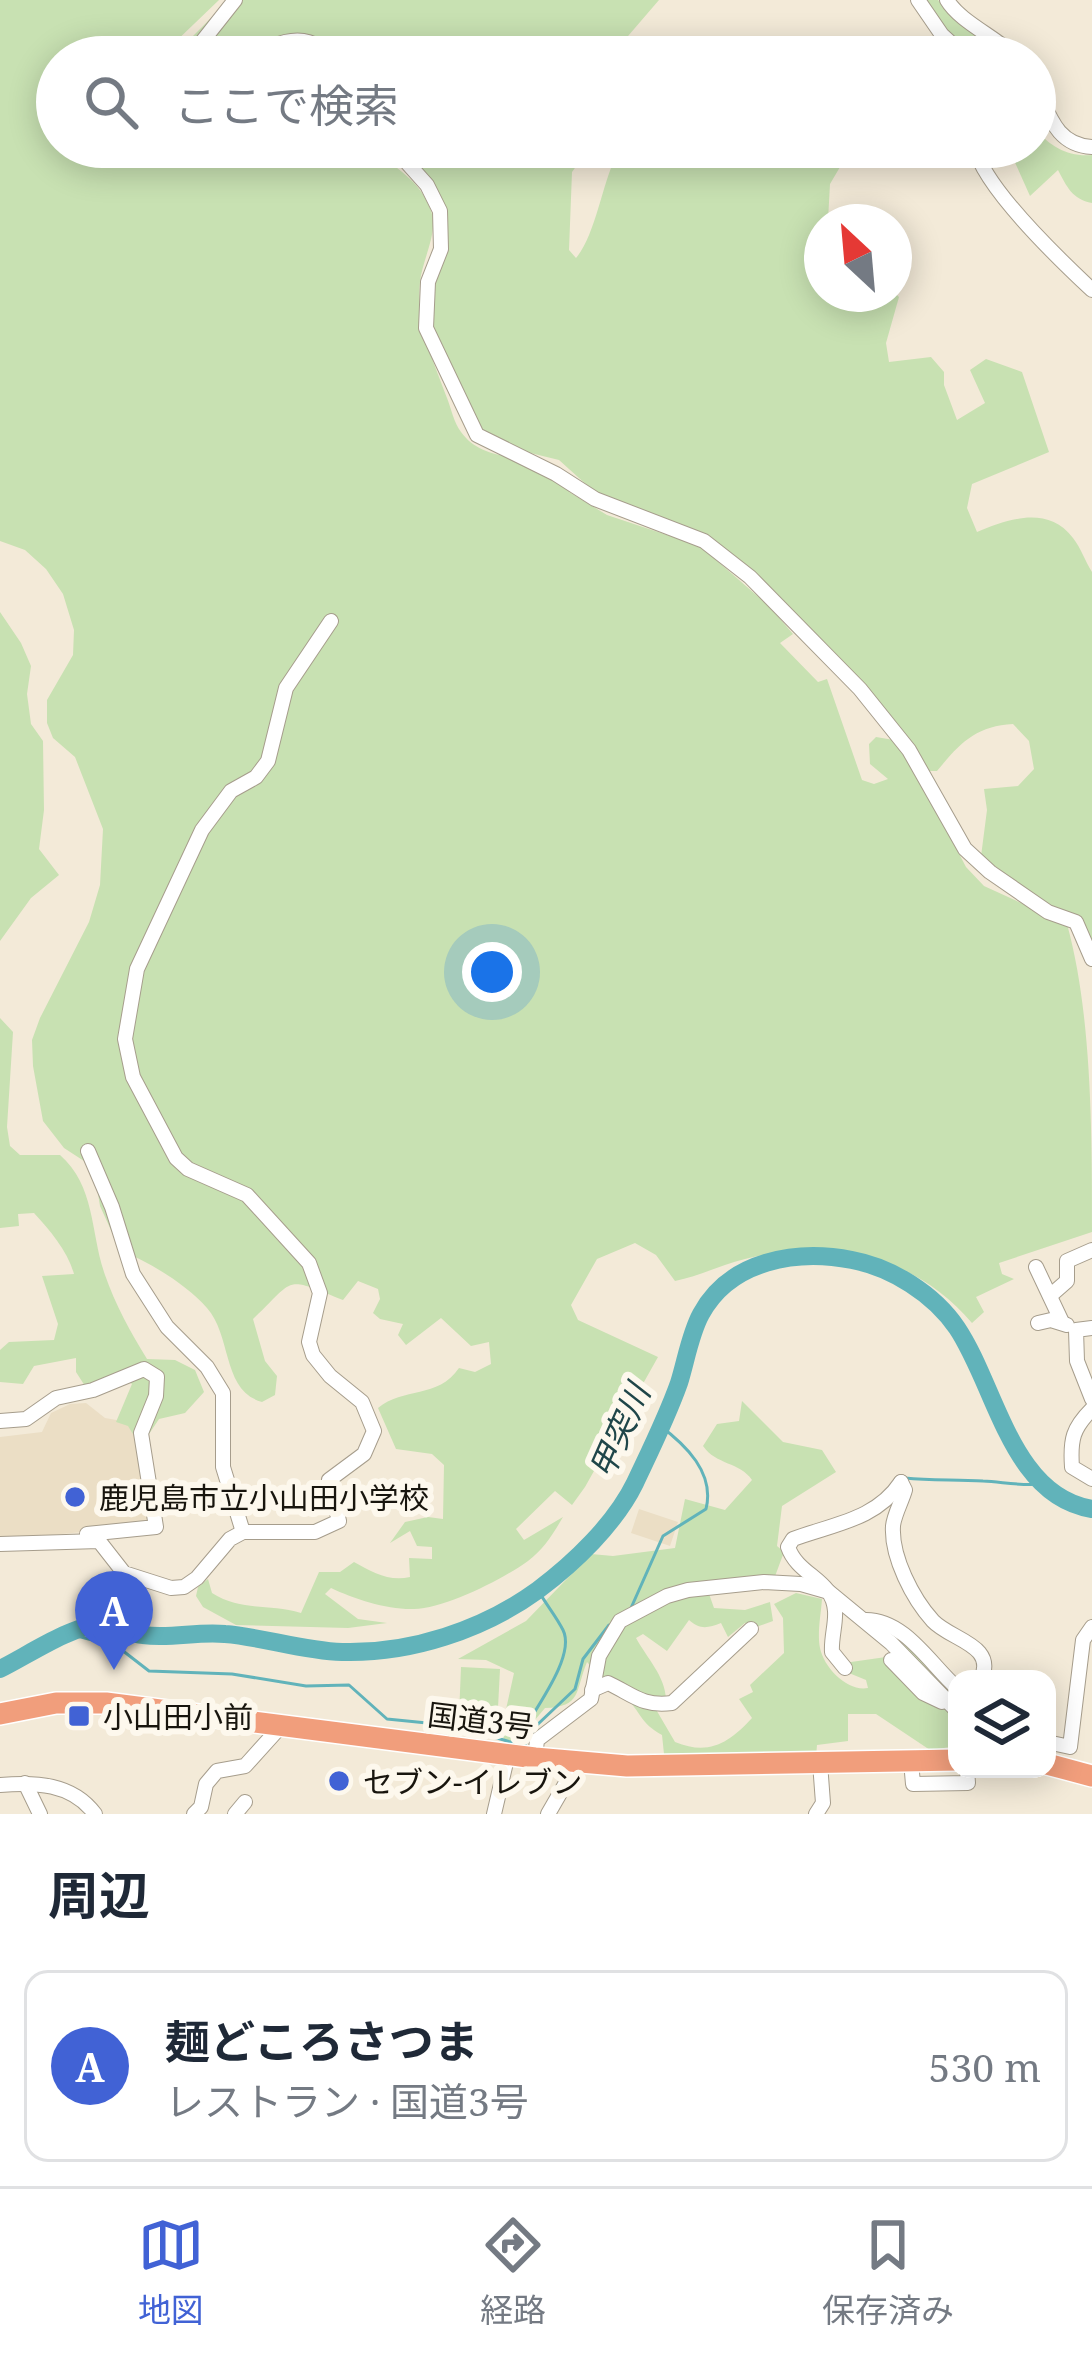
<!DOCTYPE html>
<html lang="ja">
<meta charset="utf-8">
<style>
body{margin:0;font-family:"Noto Serif","Noto Sans JP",serif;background:#f2f2f3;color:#1f2937}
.controls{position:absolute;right:36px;bottom:36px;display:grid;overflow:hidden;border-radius:24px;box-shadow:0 6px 30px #0003}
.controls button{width:108px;height:108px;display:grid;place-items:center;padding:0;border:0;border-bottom:3px solid #e0e1e3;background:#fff;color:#1f2937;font:60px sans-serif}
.compass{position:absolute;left:804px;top:204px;width:108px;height:108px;border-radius:50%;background:#fff;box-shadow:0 6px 30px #0003;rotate:334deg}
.you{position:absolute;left:492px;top:972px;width:42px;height:42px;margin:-30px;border:9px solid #fff;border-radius:50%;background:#1a73e8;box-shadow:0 0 0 18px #1a73e833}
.badge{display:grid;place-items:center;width:78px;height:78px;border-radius:50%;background:#4162d5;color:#fff;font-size:39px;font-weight:700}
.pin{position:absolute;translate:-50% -99px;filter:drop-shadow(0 3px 6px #0008)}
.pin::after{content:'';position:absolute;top:63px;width:42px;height:36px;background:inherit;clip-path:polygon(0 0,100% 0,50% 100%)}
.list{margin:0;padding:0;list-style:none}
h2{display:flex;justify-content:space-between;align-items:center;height:156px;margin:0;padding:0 48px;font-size:51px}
h2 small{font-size:39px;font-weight:400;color:#747a83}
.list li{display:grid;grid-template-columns:78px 1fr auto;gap:36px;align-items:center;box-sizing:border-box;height:192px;margin:0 24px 24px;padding:0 24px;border:3px solid #e0e1e3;border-radius:24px}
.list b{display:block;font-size:45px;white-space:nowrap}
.list p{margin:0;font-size:39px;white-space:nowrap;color:#747a83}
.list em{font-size:39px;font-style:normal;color:#747a83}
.icon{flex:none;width:66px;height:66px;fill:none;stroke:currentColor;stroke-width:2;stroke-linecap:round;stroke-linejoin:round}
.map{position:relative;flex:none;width:1092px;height:1814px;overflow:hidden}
.search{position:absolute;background:#fff;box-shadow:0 6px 30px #0003;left:36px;right:36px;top:36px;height:132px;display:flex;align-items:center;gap:30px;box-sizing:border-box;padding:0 42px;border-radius:66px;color:#747a83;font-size:45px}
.sheet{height:372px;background:#fff}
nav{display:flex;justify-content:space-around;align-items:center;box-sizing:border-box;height:168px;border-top:3px solid #e0e1e3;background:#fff;font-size:33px;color:#747a83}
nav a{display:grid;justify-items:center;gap:6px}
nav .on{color:#4162d5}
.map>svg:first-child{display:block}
.built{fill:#ebdec5}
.green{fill:#c8e1b2}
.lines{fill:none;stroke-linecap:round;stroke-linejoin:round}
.stream{stroke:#61b3ba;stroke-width:3}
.river{stroke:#61b3ba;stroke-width:18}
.minor-casing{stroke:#a69d8c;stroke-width:16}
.highway-casing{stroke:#fff;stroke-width:24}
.minor{stroke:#fff;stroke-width:14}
.highway{stroke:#f19e7c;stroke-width:21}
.poi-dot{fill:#4162d5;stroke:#fdf8ed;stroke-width:4.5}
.labels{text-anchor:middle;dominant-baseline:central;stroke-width:12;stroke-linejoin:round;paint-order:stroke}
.poi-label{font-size:30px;fill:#18150e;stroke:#fdf8ed;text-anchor:start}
.street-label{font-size:30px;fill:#18150e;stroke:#fdf8ed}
.water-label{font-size:33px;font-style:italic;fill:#1f4649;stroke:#fdf8ed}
</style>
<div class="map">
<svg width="1092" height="1814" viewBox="0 0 1092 1814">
<rect width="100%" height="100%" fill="#f3ead8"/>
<!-- built -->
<g class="built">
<polygon points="86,1403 105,1418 139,1424 154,1525 0,1540 0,1437 42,1432 51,1413 70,1404"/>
<polygon points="639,1509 678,1522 670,1546 631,1533"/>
</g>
<!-- green -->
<g class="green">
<path d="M0,0H219L170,47L165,57H57V147H368C392,165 421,180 431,211C439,232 422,260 420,282C416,324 433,360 447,398C451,408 454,423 461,432C487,468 538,450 569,475V492L607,515L700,546L769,606L793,634L780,643L818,682L827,679L862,780L874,784L888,779L870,764L869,744L876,737L900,741L966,867L984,886L1067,924C1092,1014 1092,1134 1092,1232L999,1263L1002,1274L1014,1279L976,1297L984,1312L972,1323C914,1255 830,1237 745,1259C721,1265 699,1276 675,1281L656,1255L635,1243L597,1259L571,1305L578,1320L658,1357L585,1487L572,1505L555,1491L516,1529L524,1540L563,1517C553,1534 544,1549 528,1561C503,1579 445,1609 414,1609C388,1610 354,1599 331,1588L325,1594L358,1619L387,1623L348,1628L236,1625L203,1607L196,1596L198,1587L208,1579L212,1593C242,1612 269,1603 301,1613L319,1572H340L354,1562C372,1572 389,1582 410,1577L409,1558L432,1559V1547L417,1546L410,1531L390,1543L405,1522L428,1517L443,1519L444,1465L432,1454L396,1449L378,1408C403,1387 438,1399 459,1368L475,1372L491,1364L489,1342L471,1346L441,1318L406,1345L398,1335L403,1324L380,1319L373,1313L380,1299L378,1289L358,1281L343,1300C283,1276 297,1277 253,1319L265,1361L277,1376L275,1395L262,1402C222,1391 232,1336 207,1308C186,1284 149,1262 120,1250L100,1206L95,1175L84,1161L64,1148L43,1121L33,1066L32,1040L40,1018L89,922L100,885L103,829L75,757L53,738L47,723V700L73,655L74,630L63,594L46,569L25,550L0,541Z"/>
<path d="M229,0H659L610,57H328C311,11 268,51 239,57C218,61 193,57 172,57Z"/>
<polygon points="918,0 938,0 955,20 1005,57 967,57"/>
<path d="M1035,129C1051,147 1068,157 1092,155V203C1072,199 1067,187 1058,170L1030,196L1008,147H1035Z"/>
<path d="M379,147H590L572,172L569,250L576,258C595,236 602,185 616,156L612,147H902L890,159L852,148L839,151L840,167L830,184L828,220L835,222H822V294L894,292L899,297L886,343L889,362L931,357L944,372V385L957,420L985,403L970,370L986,359L1022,372L1049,452L972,484L967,508L977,532C1008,519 1048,505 1073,538C1081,548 1085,561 1092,572V966L1074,924L980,864L987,810L984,789L1018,786L1034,769L1029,741L1013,724C976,726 960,743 937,771H919L905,737L725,548L701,533L619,514L559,460L506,447L466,427C449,376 425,324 429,269C433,227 460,225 432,180L414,173Z"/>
<polygon points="0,612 21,643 31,666 27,694 31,724 43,741 44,810 39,849 59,875 31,898 0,941"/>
<path d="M0,1018L13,1032L7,1127L10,1146L20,1155H60C96,1187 90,1232 105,1275C115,1304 131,1333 147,1359L175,1360L195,1370L204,1392L185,1413L159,1419L147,1437L136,1439L128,1426L116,1422L132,1384L117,1372L85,1386L76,1372V1358L34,1366L23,1384L0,1382V1350L9,1342L54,1340L58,1324L42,1276L74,1274C68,1252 50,1230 34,1213L18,1214L19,1226L0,1228Z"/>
<path d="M742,1401L783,1442L822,1450L836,1472L782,1506L777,1546L784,1552L774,1579L708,1591L714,1608L745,1610L770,1602L773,1621L756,1627L745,1623L728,1637L721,1623C708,1628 700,1630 689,1620L667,1651L643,1634L636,1638C647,1658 665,1676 666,1699L654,1706L675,1742C709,1756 729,1743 752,1718L739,1699L753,1692L750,1685L784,1653L783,1618L774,1604L796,1593L822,1599C821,1614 817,1633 820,1648C824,1668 848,1692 868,1688L866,1680L844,1671V1663L886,1657L892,1652L870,1617L905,1642L957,1695V1746L930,1750L876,1714H848V1741L817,1745L816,1757L672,1756L664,1754L662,1735C640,1723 641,1712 626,1698C612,1684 600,1678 587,1662C575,1691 582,1707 545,1708L524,1733L519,1746L505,1741L501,1732L514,1673L486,1660L458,1659L526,1621L591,1554L613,1556L675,1548L685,1499L725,1510L752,1480C740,1462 716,1465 703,1446L717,1424L739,1421Z"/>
<polygon points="461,1667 500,1669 497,1727 459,1716"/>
</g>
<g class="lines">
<!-- stream -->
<g class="stream">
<path d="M905,1478C932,1481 957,1479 983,1481C1003,1482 1020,1486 1041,1484"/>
<path d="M631,1608L663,1536L706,1509C715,1473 686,1445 659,1425"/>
<polyline points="70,1634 118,1647 149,1671 232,1674 306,1686 349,1685 387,1719 457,1726 524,1746 537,1725 575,1689 583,1659 609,1625"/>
<path d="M517,1742C529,1716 577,1658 563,1630C556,1616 545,1603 538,1590"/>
</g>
<!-- river -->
<path class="river" d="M0,1669C25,1657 72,1625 99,1625C113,1625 129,1634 143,1635C171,1639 198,1631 225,1634C264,1637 302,1651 342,1652C410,1654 483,1630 538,1590C574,1563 615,1524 635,1483C650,1451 667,1417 679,1383C686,1361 690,1334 701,1314C730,1260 797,1249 852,1260C891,1267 934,1294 957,1328C996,1386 1011,1496 1092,1509"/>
<defs>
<g id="minor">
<polyline points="918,0 942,35 966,57"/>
<path d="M947,0C960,22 996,37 1016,57"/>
<polyline points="190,57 235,0"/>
<path d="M249,57C271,46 297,32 319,47L325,57"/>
<path d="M1035,85C1049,113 1055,145 1092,147"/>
<polyline points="393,147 427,185 440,211 441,249 428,282 426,328 477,435 556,474 595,499 704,541 750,577 860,689 909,750 965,849 990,872 1048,912 1076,922 1092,959"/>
<path d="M975,147C983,187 1061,261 1092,290"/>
<polyline points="88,1151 112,1207 133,1274 167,1327 207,1367 223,1393 223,1467 243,1532"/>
<polyline points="1036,1267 1062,1322"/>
<polyline points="1051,1295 1067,1281 1067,1261 1092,1250"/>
<polyline points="1038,1323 1051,1320 1067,1325"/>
<polyline points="1092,1328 1076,1330 1077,1361 1092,1399"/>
<path d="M1092,1409C1073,1428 1070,1439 1072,1467L1092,1479"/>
<polyline points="0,1421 26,1419 56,1398 93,1390 144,1369 157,1377 156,1396 141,1433 156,1527 87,1534"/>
<path d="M901,1482L905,1490C902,1501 894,1515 893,1526C891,1557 913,1599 933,1621C951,1640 997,1645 981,1679"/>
<polyline points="0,1544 99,1541 124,1573 171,1588 184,1587 197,1578 230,1539 243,1532 315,1532 339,1521 329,1480 364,1454 374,1431 362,1402 330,1376 313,1355 309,1342 320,1293 309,1263 247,1195 188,1169 176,1158 133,1077 125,1039 137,969 202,830 231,791 256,777 268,761 286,688 331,621"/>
<path d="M866,1620C905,1620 930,1664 957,1688"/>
<polyline points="891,1660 923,1693 942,1702"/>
<path d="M845,1668L832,1652C831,1638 836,1624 835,1611C833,1579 798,1576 788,1547L793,1539C833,1524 876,1520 901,1482"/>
<path d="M592,1690L608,1683C632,1694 642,1707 672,1703L751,1629"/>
<polyline points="1047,1742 1070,1747 1083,1640 1092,1627"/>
<polyline points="535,1758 537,1740 591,1699 599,1656 620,1621 667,1596 688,1590 764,1582 801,1584 829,1592 891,1643 957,1711"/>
<polyline points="911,1761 913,1784 968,1783 967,1769"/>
<polyline points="25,1783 40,1814"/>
<path d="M0,1785C35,1782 72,1783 95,1814"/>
<polyline points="194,1814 201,1807 206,1784 217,1771 245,1766 282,1725"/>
<polyline points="235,1814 245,1802"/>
<polyline points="494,1814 508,1754"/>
<polyline points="548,1814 578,1762"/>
<polyline points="816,1814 823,1803 820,1763"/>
</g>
<g id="highway">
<polyline points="0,1714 56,1703 106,1703 535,1758 627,1766 957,1760"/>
<polyline points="1047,1764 1092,1776"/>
</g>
</defs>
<!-- minor casing -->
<use href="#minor" class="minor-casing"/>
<!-- highway casing -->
<use href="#highway" class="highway-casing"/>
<!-- minor -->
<use href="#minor" class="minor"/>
<!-- highway -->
<use href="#highway" class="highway"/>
</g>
<!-- markers -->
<g class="poi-dot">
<circle cx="75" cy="1497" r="12"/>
<rect x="67" y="1704" width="24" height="24" rx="6"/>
<circle cx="339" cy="1781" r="12"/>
</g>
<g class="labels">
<!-- poi labels -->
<g class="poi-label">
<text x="99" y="1497">鹿児島市立小山田小学校</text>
<text x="103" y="1716">小山田小前</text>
<text x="363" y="1781">セブン-イレブン</text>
</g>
<!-- street labels -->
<g class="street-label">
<text transform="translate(481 1720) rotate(7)">国道3号</text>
</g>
<!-- water labels -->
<g class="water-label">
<text transform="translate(619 1431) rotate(-66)">甲突川</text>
</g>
</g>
</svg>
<div class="controls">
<button><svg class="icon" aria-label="layers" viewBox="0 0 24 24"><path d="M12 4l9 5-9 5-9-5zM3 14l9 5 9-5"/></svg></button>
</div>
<svg class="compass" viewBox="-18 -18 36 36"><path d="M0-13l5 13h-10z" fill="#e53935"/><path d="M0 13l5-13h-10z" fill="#747a83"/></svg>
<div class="you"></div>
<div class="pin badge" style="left:114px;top:1670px">A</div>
<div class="search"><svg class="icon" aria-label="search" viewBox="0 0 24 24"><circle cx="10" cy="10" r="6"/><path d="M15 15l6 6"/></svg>ここで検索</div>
</div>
<section class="sheet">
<h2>周辺<small></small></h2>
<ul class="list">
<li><span class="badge">A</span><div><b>麺どころさつま</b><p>レストラン · 国道3号</p></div><em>530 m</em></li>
</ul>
</section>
<nav>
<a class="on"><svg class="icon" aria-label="map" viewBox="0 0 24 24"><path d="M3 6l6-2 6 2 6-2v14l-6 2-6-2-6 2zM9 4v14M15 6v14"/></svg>地図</a>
<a><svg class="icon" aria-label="directions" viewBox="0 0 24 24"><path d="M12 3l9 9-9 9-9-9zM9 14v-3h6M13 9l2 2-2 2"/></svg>経路</a>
<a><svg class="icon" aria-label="saved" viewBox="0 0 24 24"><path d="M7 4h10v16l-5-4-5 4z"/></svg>保存済み</a>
</nav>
